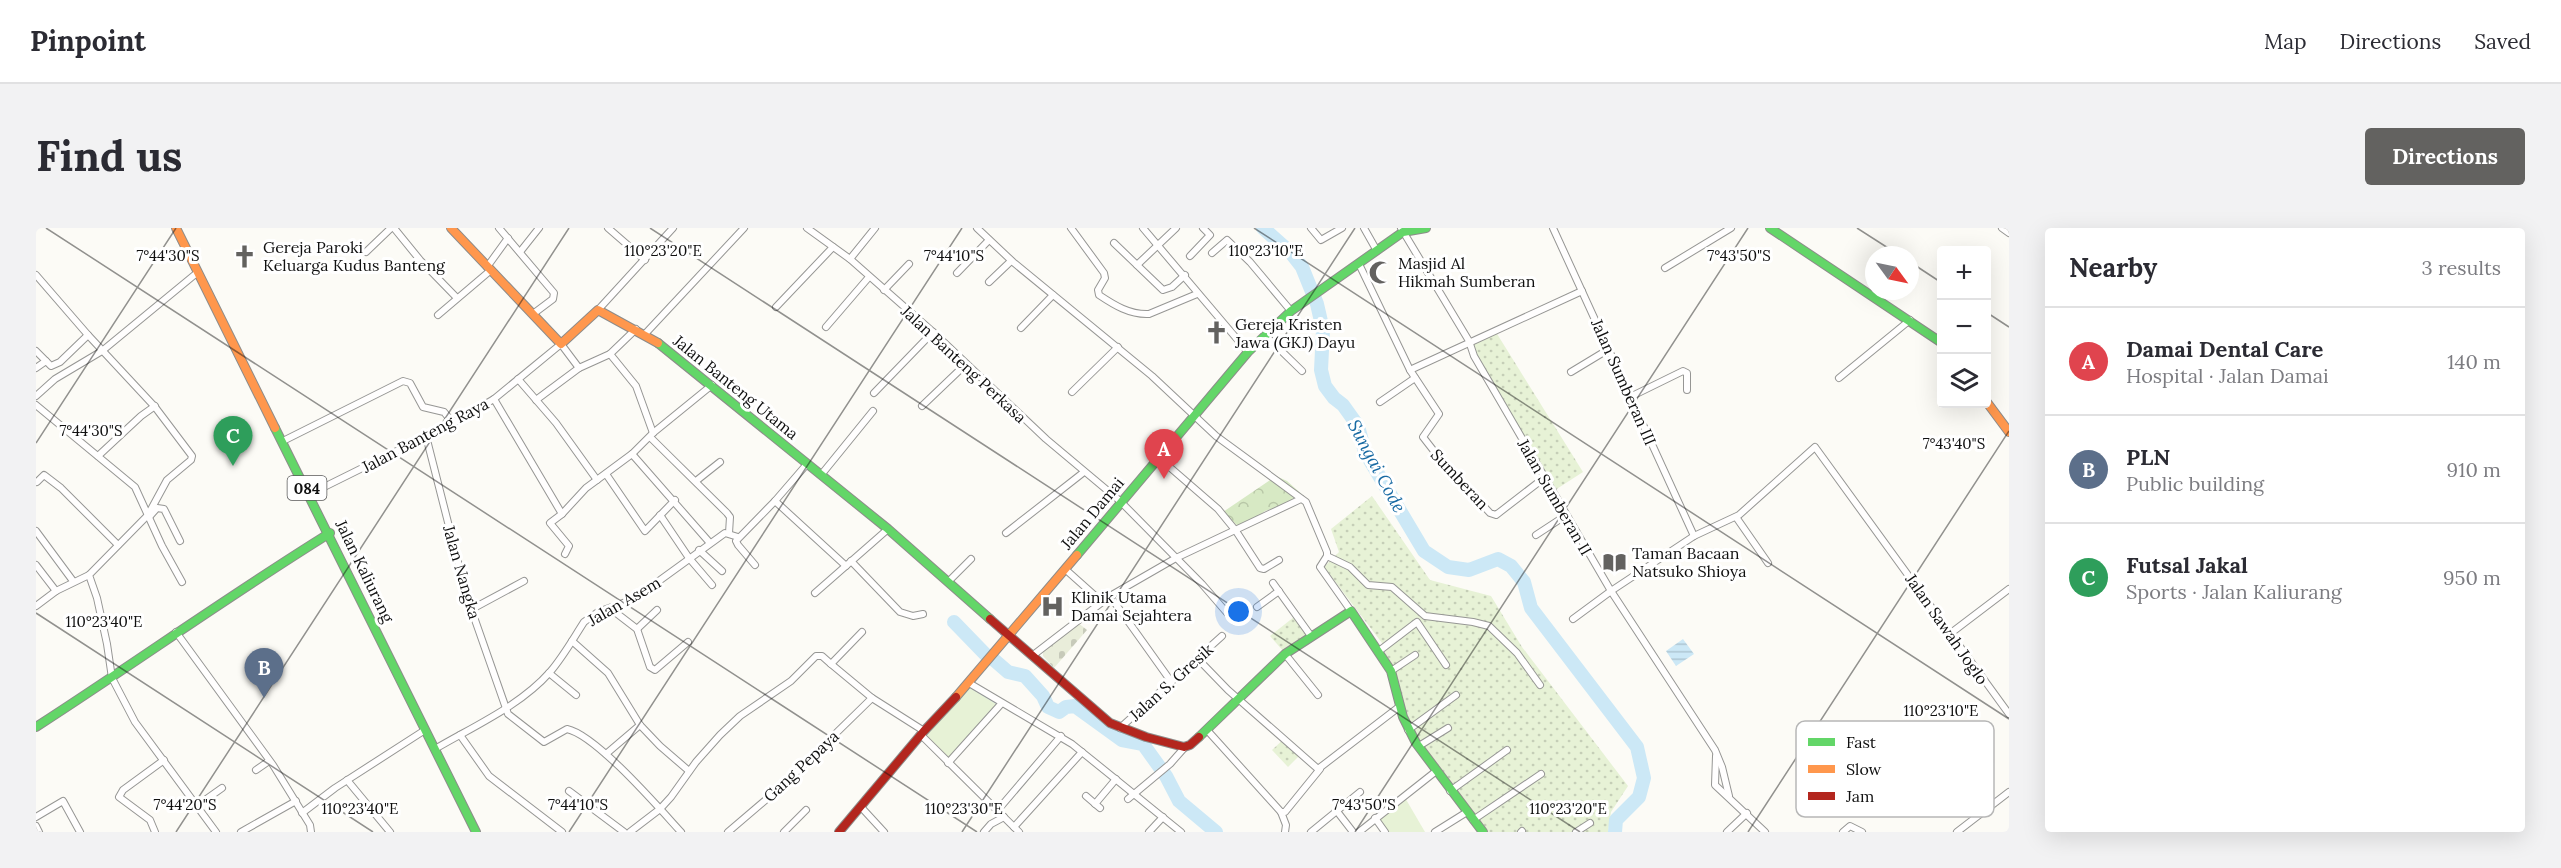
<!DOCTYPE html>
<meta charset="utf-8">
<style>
body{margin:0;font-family:Lora,serif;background:#f2f2f3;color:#2b2b33}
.controls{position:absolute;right:18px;top:18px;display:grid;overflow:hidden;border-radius:6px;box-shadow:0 6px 24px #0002}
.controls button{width:54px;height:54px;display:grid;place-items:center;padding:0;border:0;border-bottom:2px solid #e1e1e2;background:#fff;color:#2b2b33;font:30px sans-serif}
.compass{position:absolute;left:1829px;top:18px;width:54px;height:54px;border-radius:50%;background:#fff;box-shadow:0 6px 24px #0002;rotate:123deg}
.you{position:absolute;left:1203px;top:384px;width:21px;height:21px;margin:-15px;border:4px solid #fff;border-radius:50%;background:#1a73e8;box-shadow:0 0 0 9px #1a73e833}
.badge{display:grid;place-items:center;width:39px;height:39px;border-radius:50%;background:#636260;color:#fff;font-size:20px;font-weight:700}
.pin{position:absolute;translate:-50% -50px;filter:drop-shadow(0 2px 3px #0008)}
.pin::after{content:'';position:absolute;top:32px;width:21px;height:18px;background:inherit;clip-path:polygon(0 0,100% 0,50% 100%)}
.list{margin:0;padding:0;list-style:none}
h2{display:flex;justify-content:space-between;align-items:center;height:78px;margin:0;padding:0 24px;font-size:26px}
h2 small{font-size:20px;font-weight:400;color:#7c7c81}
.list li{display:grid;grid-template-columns:39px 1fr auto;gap:18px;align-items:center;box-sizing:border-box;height:108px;padding:0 24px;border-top:2px solid #e1e1e2}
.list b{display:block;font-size:22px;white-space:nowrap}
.list p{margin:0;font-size:20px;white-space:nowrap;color:#7c7c81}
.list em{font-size:20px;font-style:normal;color:#7c7c81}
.icon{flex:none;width:33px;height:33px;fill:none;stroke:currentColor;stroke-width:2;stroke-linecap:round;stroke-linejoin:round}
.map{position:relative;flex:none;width:1973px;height:604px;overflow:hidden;border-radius:6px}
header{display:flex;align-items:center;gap:36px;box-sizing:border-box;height:84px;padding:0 30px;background:#fff;border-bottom:2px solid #e1e1e2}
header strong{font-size:28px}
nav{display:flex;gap:33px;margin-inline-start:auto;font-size:21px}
.intro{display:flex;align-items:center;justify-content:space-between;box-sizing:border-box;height:144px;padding:0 36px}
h1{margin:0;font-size:42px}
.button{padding:15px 27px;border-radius:6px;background:#636260;color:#fff;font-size:21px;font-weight:700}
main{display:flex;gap:36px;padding:0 36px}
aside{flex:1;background:#fff;border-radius:6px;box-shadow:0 6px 24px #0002}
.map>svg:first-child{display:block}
.grass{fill:#e7f2d6}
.forest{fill:url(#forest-crowns)}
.cemetery{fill:url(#cemetery-stones)}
.park{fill:url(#park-dots)}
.water{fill:url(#water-rules)}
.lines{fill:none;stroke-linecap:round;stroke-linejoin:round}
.stream{stroke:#cce8f6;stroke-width:2}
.river{stroke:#cce8f6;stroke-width:14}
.street-casing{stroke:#969694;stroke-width:8}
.fast-casing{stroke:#8d8c8a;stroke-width:10}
.slow-casing{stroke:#8d8c8a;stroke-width:10}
.jam-casing{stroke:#8d8c8a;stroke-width:10}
.street{stroke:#fffefe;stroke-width:6}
.fast{stroke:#63d668;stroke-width:8}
.slow{stroke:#ff974d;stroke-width:8}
.jam{stroke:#b3261e;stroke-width:8}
.ticks{fill:none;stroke:#101010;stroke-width:1.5;stroke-opacity:0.45}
.labels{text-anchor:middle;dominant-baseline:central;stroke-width:6;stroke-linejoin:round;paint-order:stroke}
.shield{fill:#fff;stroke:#585858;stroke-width:1.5}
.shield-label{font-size:15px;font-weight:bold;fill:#101010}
.poi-label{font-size:16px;fill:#101010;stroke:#fff;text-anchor:start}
.street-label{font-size:16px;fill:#101010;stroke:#fff}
.water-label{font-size:18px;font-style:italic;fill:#186aa3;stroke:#fff}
.key{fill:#fff;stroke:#b7b7b7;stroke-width:1.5}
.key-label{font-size:16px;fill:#101010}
.ticks-label{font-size:15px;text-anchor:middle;fill:#101010;stroke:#fff;stroke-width:6;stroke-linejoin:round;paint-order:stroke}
</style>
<header>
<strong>Pinpoint</strong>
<nav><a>Map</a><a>Directions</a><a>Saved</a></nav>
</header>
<div class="intro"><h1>Find us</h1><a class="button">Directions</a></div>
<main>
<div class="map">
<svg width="1973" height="604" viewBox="0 0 1973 604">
<defs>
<pattern id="forest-crowns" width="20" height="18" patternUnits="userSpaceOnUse" patternTransform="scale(1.5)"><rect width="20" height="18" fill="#d7e9c4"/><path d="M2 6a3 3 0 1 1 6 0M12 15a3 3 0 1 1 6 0" fill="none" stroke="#b8c7a7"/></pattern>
<pattern id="cemetery-stones" width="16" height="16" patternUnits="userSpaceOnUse" patternTransform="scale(1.5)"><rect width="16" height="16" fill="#e9edda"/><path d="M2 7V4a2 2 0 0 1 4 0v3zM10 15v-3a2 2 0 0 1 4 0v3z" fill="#c7caba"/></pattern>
<pattern id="park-dots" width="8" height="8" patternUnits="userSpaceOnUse" patternTransform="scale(1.5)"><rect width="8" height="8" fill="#e7f2d6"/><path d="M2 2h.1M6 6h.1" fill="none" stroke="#c5ceb7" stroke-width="1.8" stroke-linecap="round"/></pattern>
<pattern id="water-rules" width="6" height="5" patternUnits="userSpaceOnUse" patternTransform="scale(1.5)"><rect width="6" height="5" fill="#cce8f6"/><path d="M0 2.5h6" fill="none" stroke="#aec6d2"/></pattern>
</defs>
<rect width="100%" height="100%" fill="#fcfbf6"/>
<!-- grass -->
<g class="grass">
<polygon points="934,457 964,477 912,535 886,507"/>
<polygon points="1368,568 1389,604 1349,604 1339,590"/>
</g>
<!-- forest -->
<polygon class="forest" points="1240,248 1251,253 1270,270 1229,283 1205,301 1187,284"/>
<!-- cemetery -->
<polygon class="cemetery" points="1041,394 1051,402 1018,440 1007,428 1007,420"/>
<!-- park -->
<g class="park">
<polygon points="1458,101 1547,244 1516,264 1433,113"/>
<polygon points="1336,268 1394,352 1455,368 1486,419 1592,558 1575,584 1572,604 1446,604 1414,563 1374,497 1346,415 1288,339 1303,324 1295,301"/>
<polygon points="1258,389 1274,407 1248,424 1234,408"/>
<polygon points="1250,509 1266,525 1252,539 1236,522"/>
</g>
<!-- water -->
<polygon class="water" points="1647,411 1658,426 1640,438 1630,423"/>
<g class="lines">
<!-- stream -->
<polyline class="stream" points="934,459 962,476"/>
<!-- river -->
<g class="river">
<polyline points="1227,0 1255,25 1266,39 1281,76 1287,102 1285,142 1289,158 1298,170 1307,177 1322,198 1329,224 1388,323 1412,339 1433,342 1462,331 1475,338 1488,354 1495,380 1601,519 1608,550 1603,569 1580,592 1579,604"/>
<polyline points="918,394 950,427"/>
<polyline points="957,431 972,444 989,448 1007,468 1012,479 1023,484 1030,479 1039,478 1086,512 1107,516 1130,548 1143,573 1180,604"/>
</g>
<defs>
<g id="street">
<polyline points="358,0 384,32 421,70"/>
<polyline points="463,0 518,65 517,71 497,86"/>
<polyline points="572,0 609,32"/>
<polyline points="771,0 814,31 897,104 1010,211 1084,273 1166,356 1198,393"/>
<polyline points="941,0 977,34 1116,148 1180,208 1270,274 1291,324 1291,328 1284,339 1315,383"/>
<path d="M1035,0L1068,45L1069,50L1062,62L1063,67C1078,77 1094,87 1113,86L1161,66"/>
<polyline points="1107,0 1212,124"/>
<polyline points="1275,0 1285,12 1306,0"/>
<polyline points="1328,0 1341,23"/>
<polyline points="1365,0 1433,113 1438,128 1575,363 1679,522 1686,539 1693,568"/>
<polyline points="1517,0 1658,308"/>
<polyline points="1966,0 1973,5"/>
<polyline points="1078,15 1127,62 1136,59 1149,47"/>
<polyline points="330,24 355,0"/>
<polyline points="484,24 503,0"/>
<polyline points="1176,25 1191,12 1214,34 1255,83"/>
<polyline points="1154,28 1174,7 1167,0"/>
<polyline points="814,31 839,0"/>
<polyline points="1323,36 1374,142 1403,186 1387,209 1408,236 1454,285 1460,287 1508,250"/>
<polyline points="1101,37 1140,0"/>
<polyline points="451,39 472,10"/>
<polyline points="1629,40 1695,0"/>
<polyline points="921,45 953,12"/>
<polyline points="0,47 52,107 119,179 156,228 155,232 131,252 112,287 53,347 61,370 71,416 76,450 99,494 180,604"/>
<polyline points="953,54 975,33"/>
<polyline points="848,62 873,36"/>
<polyline points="740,79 797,19"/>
<polyline points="562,82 637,0"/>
<polyline points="402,87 455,42"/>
<polyline points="790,99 833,49"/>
<polyline points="985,100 1017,67"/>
<polyline points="600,101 574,126 600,158 617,205"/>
<polyline points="609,106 708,0"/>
<polyline points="1229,107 1266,143"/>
<polyline points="0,123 10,133"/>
<polyline points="0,140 10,133 15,138 24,134 52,107"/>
<polyline points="1374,142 1546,63"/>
<polyline points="1535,144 1573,121"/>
<polyline points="1803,150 1874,92"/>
<polyline points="482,151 520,195 561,252"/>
<polyline points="1036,164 1082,119"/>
<polyline points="838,165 897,104"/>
<polyline points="0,168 19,151 66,123 162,44"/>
<polyline points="1594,169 1647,143 1651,145 1651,162"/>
<polyline points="458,171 526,286"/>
<polyline points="500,172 543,140"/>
<polyline points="1344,174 1379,150"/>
<polyline points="0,177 99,259 126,318 146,354"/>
<polyline points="886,178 930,136"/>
<path d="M390,208L431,369L472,486L508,514L531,501C560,507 623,580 645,604"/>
<polyline points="614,209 691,285 694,289 693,305"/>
<polyline points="247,213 367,153 374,155 387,179 408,184 417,195"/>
<polyline points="596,226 674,315"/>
<polyline points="62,228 105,188 119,178"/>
<polyline points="1122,229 1182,281 1200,303 1224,340 1228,341 1243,332"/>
<polyline points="570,246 609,303 639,272"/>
<polyline points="785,247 837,183"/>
<polyline points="660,253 684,234"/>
<polyline points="1,254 8,247 25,260 82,317"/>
<polyline points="274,266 417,195 458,171 525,116 543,140 574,126"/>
<polyline points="739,273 810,338"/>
<polyline points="624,287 653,330 676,357"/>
<polyline points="113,289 121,280 128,281 144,313"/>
<polyline points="1700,289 1732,335"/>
<polyline points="0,303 37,353"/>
<polyline points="970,305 1048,244"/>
<polyline points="1500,307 1529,288"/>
<polyline points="663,322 686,343"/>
<polyline points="529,326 533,318 514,295 526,286 550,260 596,226 617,205 676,157"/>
<polyline points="1291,328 1314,339 1332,357 1356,359 1389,388 1437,394 1453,398 1481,425 1504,457"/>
<polyline points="815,333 864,384 877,388 887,386"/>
<polyline points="0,337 20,363"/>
<polyline points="719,337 702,317 700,313 739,273 771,236"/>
<polyline points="1029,341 1066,374"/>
<polyline points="912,354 935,331"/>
<polyline points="1237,355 1275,408"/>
<polyline points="779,365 852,301"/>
<polyline points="1074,368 1134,452"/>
<polyline points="0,378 20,363 53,347"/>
<polyline points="1221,379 1243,363"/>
<polyline points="436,381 488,353"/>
<polyline points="575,381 601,401 614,439 619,442 652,414"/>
<polyline points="1537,391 1575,363 1658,308 1703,287 1779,219 1973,486"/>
<polyline points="601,401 621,382"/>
<polyline points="140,404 237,537 274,597 275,604"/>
<polyline points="1915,405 1973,361"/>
<polyline points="536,413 572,445 604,497 624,518 653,543"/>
<polyline points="1343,423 1381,394 1410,437"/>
<polyline points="1249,426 1282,467"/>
<polyline points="996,428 1074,368 1140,330 1265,271"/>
<polyline points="1161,430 1192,462 1282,541 1363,479"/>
<polyline points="795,436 826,404"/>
<polyline points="1355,443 1379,427"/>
<polyline points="513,445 540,467"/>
<polyline points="933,455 1036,516 1145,604"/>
<polyline points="1084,500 1186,408"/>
<polyline points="1171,502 1245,584 1249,584 1284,541"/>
<polyline points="1372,502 1420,467"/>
<polyline points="424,507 453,548 526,604"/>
<polyline points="885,507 983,604"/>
<polyline points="1383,518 1412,500"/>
<path d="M399,521C438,498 484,478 514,444C527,429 537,411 548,394L562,384L598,371L689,305L702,309"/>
<polyline points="570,526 604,497"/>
<polyline points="1680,528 1679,557 1729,604"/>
<polyline points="912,535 965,476"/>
<polyline points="220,542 233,533"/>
<polyline points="311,552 354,604"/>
<polyline points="533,563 588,604"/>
<polyline points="1414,563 1471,522"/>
<polyline points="1050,568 1064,580"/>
<polyline points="1092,571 1134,536 1149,519"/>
<polyline points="1059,576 1080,551"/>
<polyline points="162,577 186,560"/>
<polyline points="825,579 848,604"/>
<polyline points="1300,582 1317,604"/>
<polyline points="961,583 1025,508"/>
<polyline points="1245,584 1250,597 1249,604"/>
<polyline points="266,585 299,560 389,502"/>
<polyline points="0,589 27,573 44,604"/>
<polyline points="1339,590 1349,604"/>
<polyline points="1437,592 1505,546"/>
<polyline points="0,598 3,604"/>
<polyline points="978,599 1046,524"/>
<polyline points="119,604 114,592 83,569 87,562 128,532"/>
<polyline points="205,604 260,573"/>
<polyline points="594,604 624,581 635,569 660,534 684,507 704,488 755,453 780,428 786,428 795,436 836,470 888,503"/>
<polyline points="692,604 746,558 836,470"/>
<polyline points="748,604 770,582"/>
<polyline points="948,604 955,596 968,589"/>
<polyline points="1113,604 1127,589"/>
<polyline points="1275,604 1324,564"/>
<polyline points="1323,604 1399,544"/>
<polyline points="1399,604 1431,584"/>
<polyline points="1485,604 1486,603"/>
<polyline points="1540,604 1554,595"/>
<polyline points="1691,604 1711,585"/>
<polyline points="1807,604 1814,598 1826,604"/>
<polyline points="1921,604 1973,564"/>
</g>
<g id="fast">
<polyline points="1734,0 1906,115"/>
<polyline points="622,115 852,301 954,391"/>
<polyline points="239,200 440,604"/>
<polyline points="1041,327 1212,124 1255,83 1367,4 1390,0"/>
<path d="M0,499C99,435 194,367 294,305"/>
<polyline points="1163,509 1249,426 1315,383 1355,443 1367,489 1380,515 1447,604"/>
</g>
<g id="slow">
<polyline points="140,0 239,200"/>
<polyline points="415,0 525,116 562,82 622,115"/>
<polyline points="1950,173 1973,204"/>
<polyline points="920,469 1041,327"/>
</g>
<g id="jam">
<polyline points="954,391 1074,495 1110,509 1148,519 1154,517 1163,509"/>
<polyline points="803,604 888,503 920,469"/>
</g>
</defs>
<!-- street casing -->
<use href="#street" class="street-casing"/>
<!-- fast casing -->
<use href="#fast" class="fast-casing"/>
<!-- slow casing -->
<use href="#slow" class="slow-casing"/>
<!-- jam casing -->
<use href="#jam" class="jam-casing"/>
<!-- street -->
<use href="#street" class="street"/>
<!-- fast -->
<use href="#fast" class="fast"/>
<!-- slow -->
<use href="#slow" class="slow"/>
<!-- jam -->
<use href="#jam" class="jam"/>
</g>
<!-- ticks -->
<path class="ticks" d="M10,0L941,604M614,0L1544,604M1218,0L1973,491M1821,0L1863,27M1874,34L1906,55M1950,84L1973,99M0,215L140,0M0,385L337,604M140,604L533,0M533,604L926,0M926,604L1319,0M1319,604L1712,0M1712,604L1973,203"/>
<!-- icons -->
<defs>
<symbol id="church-bare" viewBox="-9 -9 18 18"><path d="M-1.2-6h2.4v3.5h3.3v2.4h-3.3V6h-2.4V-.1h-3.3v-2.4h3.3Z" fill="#636260" stroke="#fff" stroke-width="2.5" paint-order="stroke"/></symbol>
<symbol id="mosque-bare" viewBox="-9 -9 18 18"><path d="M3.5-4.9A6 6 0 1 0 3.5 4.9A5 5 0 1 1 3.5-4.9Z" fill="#636260" stroke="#fff" stroke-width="2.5" paint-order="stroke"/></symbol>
<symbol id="library-bare" viewBox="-9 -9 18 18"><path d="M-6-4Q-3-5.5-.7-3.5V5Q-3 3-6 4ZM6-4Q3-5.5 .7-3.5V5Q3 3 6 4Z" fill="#636260" stroke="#fff" stroke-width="2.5" paint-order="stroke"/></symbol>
<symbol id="hospital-bare" viewBox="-9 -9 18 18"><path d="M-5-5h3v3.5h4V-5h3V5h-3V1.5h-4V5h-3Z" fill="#636260" stroke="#fff" stroke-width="2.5" paint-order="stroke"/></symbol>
</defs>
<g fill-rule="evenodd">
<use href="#church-bare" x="192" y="12" width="33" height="33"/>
<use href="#mosque-bare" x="1328" y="28" width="33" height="33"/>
<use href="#church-bare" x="1164" y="88" width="33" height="33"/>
<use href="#library-bare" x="1562" y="318" width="33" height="33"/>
<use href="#hospital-bare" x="1000" y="362" width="33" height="33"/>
</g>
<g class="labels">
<!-- shield labels -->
<rect class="shield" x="251.5" y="248" width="39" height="24" rx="4.5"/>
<g class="shield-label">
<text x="271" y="260">084</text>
</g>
<!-- poi labels -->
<g class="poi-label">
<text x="227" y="19">Gereja Paroki<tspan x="227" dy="18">Keluarga Kudus Banteng</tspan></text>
<text x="1362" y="35">Masjid Al<tspan x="1362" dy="18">Hikmah Sumberan</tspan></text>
<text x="1199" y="96">Gereja Kristen<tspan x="1199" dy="18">Jawa (GKJ) Dayu</tspan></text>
<text x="1596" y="325">Taman Bacaan<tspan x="1596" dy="18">Natsuko Shioya</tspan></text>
<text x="1035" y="369">Klinik Utama<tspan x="1035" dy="18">Damai Sejahtera</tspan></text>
</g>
<!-- street labels -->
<g class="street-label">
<text transform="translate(928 136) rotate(43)">Jalan Banteng Perkasa</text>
<text transform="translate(1588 154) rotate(66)">Jalan Sumberan III</text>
<text transform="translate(700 159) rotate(39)">Jalan Banteng Utama</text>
<text transform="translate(389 207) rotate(-28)">Jalan Banteng Raya</text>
<text transform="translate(1424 251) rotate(47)">Sumberan</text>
<text transform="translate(1519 269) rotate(60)">Jalan Sumberan II</text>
<text transform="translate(1056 285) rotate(-50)">Jalan Damai</text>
<text transform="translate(329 343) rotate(64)">Jalan Kaliurang</text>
<text transform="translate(426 344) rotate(74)">Jalan Nangka</text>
<text transform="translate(588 373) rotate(-30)">Jalan Asem</text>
<text transform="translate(1911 401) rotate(55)">Jalan Sawah Joglo</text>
<text transform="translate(1135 454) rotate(-42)">Jalan S. Gresik</text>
<text transform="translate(765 538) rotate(-43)">Gang Pepaya</text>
</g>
<!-- water labels -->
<g class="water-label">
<text transform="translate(1341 238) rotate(62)">Sungai Code</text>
</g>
</g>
<!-- legend -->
<rect x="1760" y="493" width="198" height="96" rx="9" class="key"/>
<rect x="1772" y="510" width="27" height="8" fill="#63d668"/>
<rect x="1772" y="537" width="27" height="8" fill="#ff974d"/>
<rect x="1772" y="564" width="27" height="8" fill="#b3261e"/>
<g class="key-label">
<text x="1810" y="520">Fast</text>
<text x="1810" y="547">Slow</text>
<text x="1810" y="574">Jam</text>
</g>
<g class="ticks-label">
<text x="627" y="28">110°23'20"E</text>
<text x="1230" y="28">110°23'10"E</text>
<text x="132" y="33">7°44'30"S</text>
<text x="918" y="33">7°44'10"S</text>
<text x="1703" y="33">7°43'50"S</text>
<text x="55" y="208">7°44'30"S</text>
<text x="1918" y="221">7°43'40"S</text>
<text x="68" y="399">110°23'40"E</text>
<text x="1905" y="488">110°23'10"E</text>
<text x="149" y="582">7°44'20"S</text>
<text x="542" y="582">7°44'10"S</text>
<text x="1328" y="582">7°43'50"S</text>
<text x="324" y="586">110°23'40"E</text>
<text x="928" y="586">110°23'30"E</text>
<text x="1532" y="586">110°23'20"E</text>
</g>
</svg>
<div class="controls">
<button>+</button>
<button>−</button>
<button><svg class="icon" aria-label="layers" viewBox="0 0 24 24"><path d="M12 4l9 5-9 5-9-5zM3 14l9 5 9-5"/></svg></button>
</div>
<svg class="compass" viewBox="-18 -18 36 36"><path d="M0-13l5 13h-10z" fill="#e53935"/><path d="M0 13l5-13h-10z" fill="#7c7c81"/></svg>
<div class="you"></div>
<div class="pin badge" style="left:1128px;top:251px;background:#e0444e">A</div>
<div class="pin badge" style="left:228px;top:470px;background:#5c6f8a">B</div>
<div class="pin badge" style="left:197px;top:238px;background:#2e9e5b">C</div>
</div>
<aside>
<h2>Nearby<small>3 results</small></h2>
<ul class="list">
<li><span class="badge" style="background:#e0444e">A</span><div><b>Damai Dental Care</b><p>Hospital · Jalan Damai</p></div><em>140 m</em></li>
<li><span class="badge" style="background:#5c6f8a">B</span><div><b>PLN</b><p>Public building</p></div><em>910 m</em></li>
<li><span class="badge" style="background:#2e9e5b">C</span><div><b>Futsal Jakal</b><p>Sports · Jalan Kaliurang</p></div><em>950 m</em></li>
</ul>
</aside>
</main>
